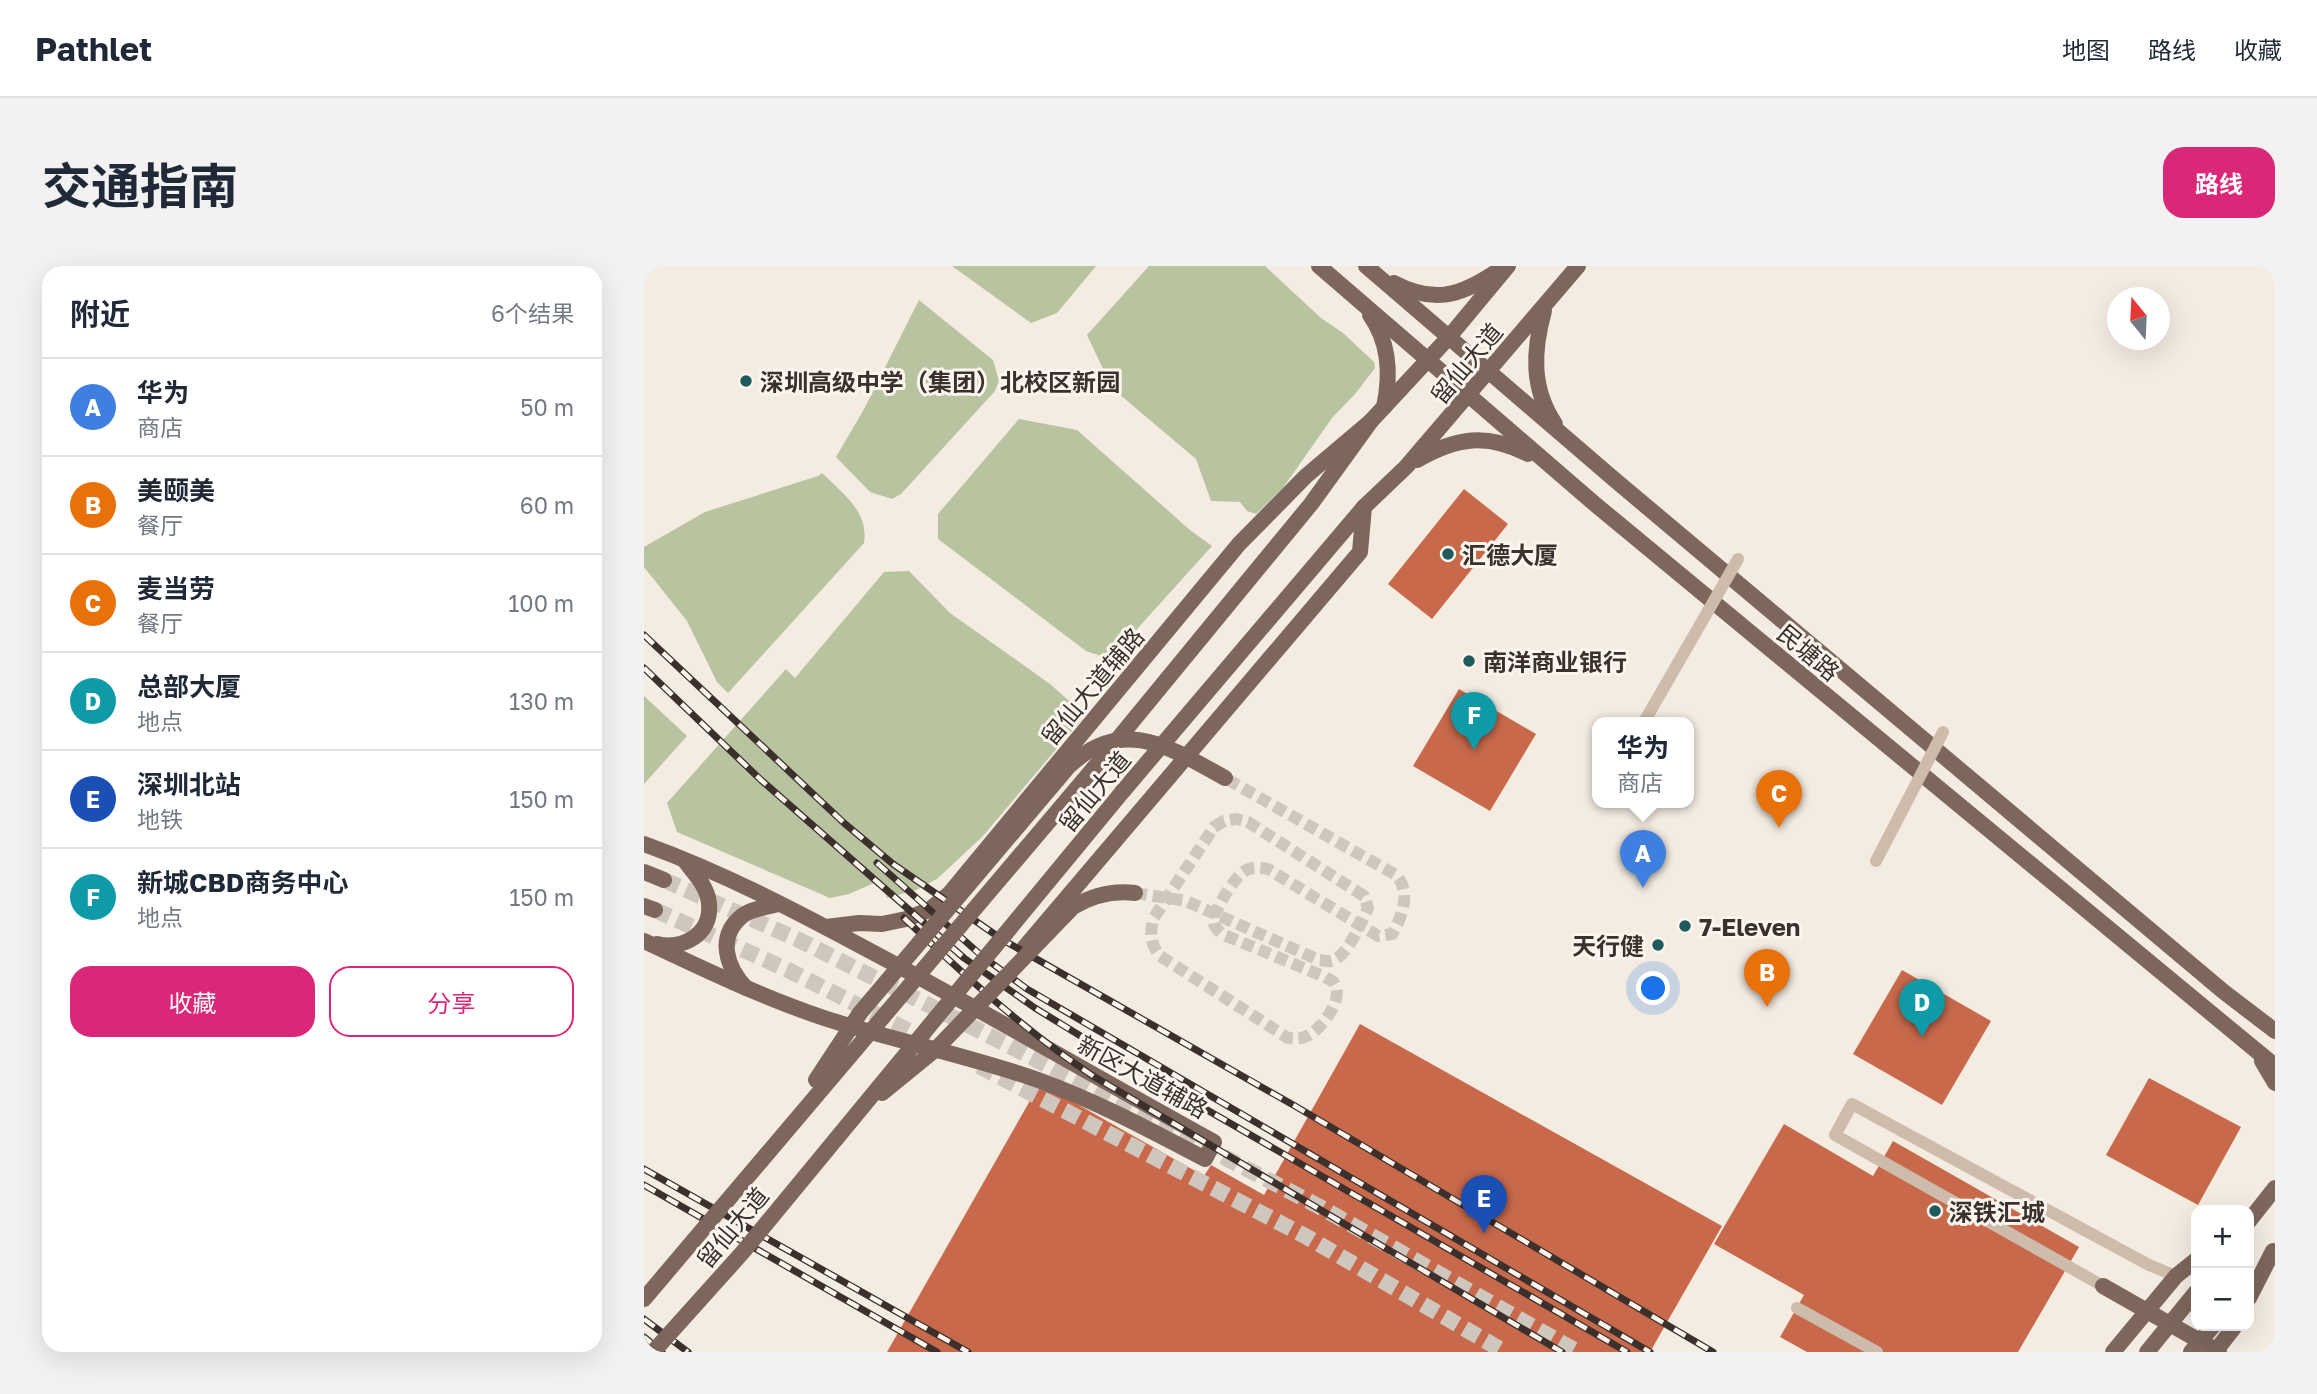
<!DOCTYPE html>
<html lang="zh">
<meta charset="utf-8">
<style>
body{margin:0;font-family:"Golos Text","Noto Sans SC",sans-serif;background:#f2f2f3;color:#1f2937}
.controls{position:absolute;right:21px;bottom:21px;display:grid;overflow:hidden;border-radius:14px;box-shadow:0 7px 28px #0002}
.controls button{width:63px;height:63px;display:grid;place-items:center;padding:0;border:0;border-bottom:2px solid #e0e1e3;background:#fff;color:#1f2937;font:35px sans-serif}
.compass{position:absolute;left:1463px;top:21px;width:63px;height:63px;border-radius:50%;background:#fff;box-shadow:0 7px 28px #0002;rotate:342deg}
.you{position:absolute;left:1010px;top:723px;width:24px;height:24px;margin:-18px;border:5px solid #fff;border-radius:50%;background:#1a73e8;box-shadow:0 0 0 10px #1a73e833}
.badge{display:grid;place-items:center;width:46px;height:46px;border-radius:50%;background:#db2777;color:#fff;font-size:23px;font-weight:700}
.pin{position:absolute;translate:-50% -58px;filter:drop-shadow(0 2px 4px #0008)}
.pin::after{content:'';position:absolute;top:37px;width:24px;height:21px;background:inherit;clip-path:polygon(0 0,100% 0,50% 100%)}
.popup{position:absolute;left:948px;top:451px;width:102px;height:91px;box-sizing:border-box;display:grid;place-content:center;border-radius:14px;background:#fff;filter:drop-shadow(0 2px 5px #0005);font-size:23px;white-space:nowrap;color:#747a83}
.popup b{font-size:26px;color:#1f2937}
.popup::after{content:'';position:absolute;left:50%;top:100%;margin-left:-14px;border:14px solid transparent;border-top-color:#fff}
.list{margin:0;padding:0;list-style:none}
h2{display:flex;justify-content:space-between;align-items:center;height:91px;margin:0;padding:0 28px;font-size:30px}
h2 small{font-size:23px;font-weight:400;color:#747a83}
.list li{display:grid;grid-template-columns:46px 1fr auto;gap:21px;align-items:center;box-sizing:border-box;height:98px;padding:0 28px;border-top:2px solid #e0e1e3}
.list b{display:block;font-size:26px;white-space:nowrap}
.list p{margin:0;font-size:23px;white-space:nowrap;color:#747a83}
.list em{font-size:23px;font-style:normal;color:#747a83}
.actions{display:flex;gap:14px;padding:21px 28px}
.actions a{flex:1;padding:16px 0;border:2px solid #db2777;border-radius:21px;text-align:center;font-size:24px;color:#db2777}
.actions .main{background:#db2777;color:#fff}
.map{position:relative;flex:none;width:1631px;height:1086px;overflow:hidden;border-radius:21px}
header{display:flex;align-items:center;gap:42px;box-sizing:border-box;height:98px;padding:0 35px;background:#fff;border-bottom:2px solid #e0e1e3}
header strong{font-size:33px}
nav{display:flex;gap:38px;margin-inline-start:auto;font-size:24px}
.intro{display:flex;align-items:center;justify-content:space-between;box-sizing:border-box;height:168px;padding:0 42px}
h1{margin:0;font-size:49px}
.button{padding:18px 32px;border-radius:21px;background:#db2777;color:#fff;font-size:24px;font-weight:700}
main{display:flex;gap:42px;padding:0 42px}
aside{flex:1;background:#fff;border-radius:21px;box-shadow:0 7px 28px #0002}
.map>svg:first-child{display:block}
.green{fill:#b8c4a0}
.building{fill:#c8694b}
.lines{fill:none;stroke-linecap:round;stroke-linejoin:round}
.minor-tunnel{stroke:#cfc6bd;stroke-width:12;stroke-dasharray:12 6;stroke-linecap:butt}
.major-tunnel{stroke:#cfc6bd;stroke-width:16;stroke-dasharray:16 8;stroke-linecap:butt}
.minor{stroke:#cdbbac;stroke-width:12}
.major{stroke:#7d675c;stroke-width:16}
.rail-casing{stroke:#3b302b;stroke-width:7}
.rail{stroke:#fbf5ee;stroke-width:4.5;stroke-dasharray:13;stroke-linecap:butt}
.minor-bridge{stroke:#cdbbac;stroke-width:12}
.major-bridge{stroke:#7d675c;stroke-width:16}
.poi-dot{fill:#1f5a5e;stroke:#fbf5ee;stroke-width:2.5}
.labels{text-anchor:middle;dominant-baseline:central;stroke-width:6;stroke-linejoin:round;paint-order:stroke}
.street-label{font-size:24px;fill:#3b302b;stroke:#fbf5ee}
.poi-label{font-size:24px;font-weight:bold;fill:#3b302b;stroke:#fbf5ee;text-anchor:start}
</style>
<header>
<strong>Pathlet</strong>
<nav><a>地图</a><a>路线</a><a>收藏</a></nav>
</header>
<div class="intro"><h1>交通指南</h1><a class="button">路线</a></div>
<main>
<aside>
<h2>附近<small>6个结果</small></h2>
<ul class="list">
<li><span class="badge" style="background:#3f7fe0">A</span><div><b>华为</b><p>商店</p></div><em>50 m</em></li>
<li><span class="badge" style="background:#e8710a">B</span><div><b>美颐美</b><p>餐厅</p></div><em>60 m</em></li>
<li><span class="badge" style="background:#e8710a">C</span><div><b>麦当劳</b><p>餐厅</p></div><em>100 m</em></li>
<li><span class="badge" style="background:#0f9aa8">D</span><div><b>总部大厦</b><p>地点</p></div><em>130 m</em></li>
<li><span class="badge" style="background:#1a4fb4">E</span><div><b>深圳北站</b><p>地铁</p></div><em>150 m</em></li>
<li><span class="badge" style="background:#0f9aa8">F</span><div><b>新城CBD商务中心</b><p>地点</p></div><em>150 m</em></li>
</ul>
<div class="actions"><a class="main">收藏</a><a>分享</a></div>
</aside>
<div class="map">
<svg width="1631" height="1086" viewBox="0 0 1631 1086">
<rect width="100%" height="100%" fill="#f4ebe1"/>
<!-- green -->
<g class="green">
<polygon points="308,0 452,0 413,47 387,57"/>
<polygon points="505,0 621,0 677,52 699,67 730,96 731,102 712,127 688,152 639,222 612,248 603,245 596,236 567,235 552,193 462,117 460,105 443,69"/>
<polygon points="275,34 349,94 355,115 351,125 257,228 248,233 226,226 192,191 219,145"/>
<polygon points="375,153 433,164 546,264 568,280 466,393 442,385 294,273 294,248"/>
<path d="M178,207C198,227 225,245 220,277L84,427L73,416L43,355L0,301V281L61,246L174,210Z"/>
<polygon points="265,305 306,347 406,418 441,449 339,570 293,613 272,624 243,632 237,614 205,628 186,632 33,566 23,537 142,403 151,412 240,306"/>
<polygon points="0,430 43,470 0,518"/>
</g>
<!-- building -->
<g class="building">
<polygon points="820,223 864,258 788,353 744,318"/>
<polygon points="815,423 892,468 846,545 769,500"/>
<polygon points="1258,704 1347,755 1298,839 1209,788"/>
<polygon points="716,758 1078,960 1006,1086 243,1086 396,817 560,910 567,899 620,929"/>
<polygon points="1505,812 1597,861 1554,939 1462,889"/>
<polygon points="1140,858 1229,910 1249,875 1435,981 1374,1086 1163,1086 1136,1071 1160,1029 1070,978"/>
</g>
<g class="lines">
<!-- minor-tunnel -->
<path class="minor-tunnel" d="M491,627L542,635L675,694C679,694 683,696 686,695C703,693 717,656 724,642L720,630L604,556L592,553L580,555L570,561L509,653C506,668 506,678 516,690L644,772C652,773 658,773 665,769C678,762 701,732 690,717C688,714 684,713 681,711L578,668C574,664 569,661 570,654C570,644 590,613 598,607C606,600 615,601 624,603L734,670L748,668C759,650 767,625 752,609L581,512"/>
<!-- major-tunnel -->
<g class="major-tunnel">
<polyline points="20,614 155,674 362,778 676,941 934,1086"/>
<polyline points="11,644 144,704 287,776"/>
<polyline points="335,800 663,971 861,1086"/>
</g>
<!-- minor -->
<g class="minor">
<polyline points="1459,1020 1191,869 1208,838 1505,999 1532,1010"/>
<polyline points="1153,1042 1233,1086"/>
</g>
<!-- major -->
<g class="major">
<polyline points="675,0 952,239 1631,800"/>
<polyline points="722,0 971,214 1580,726 1631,765"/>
<path d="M750,17C790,38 816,30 852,6"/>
<path d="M900,45C889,85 887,122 911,158"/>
<path d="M726,49C745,76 747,109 740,141"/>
<path d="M773,194C813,171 843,167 884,188"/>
<polyline points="450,502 667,238 727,155 805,71 864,0"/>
<polyline points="479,525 720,241 762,201 934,0"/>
<path d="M0,578C80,607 156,647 230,687C345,748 457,814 570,876L561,893C506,864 452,835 394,814C324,789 250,775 180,752C118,731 59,703 0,675"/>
<polyline points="0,606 20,614"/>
<polyline points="0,640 11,644"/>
<polyline points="182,661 215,657 238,658 262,653 285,644 305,628 595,278 662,210 727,155"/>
<path d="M13,678C39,684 68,668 65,638C64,621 50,607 41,595"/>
<polyline points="380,682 716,286 720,241"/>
<path d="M102,722C83,702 72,671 98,650C107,643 123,641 134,638"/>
<polyline points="1618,795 1631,817"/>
<polyline points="1605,955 1631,922"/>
<polyline points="1605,1032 1629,985"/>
<polyline points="1469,1086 1532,1010 1552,994"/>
<polyline points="1503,1086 1552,1026"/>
<polyline points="1547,1086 1569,1060"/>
<polyline points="1571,1086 1591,1060"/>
</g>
<defs>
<g id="rail">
<polyline points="0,369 200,557 249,598 359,674 651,840 1069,1086"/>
<polyline points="0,402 117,514 320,692 391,742 466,788 983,1086"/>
<polyline points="233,597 338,690 383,723 1006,1086"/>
<path d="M260,652C320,709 380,764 449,810L918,1086"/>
<polyline points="0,903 324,1086"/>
<polyline points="0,919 293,1086"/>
<polyline points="0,1053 44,1086"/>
<polyline points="0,1071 18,1086"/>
</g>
</defs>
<!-- rail casing -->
<use href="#rail" class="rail-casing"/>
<!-- rail -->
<use href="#rail" class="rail"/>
<!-- minor-bridge -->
<g class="minor-bridge">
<polyline points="1000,456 1094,293"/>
<polyline points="1232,595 1299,466"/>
</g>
<!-- major-bridge -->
<g class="major-bridge">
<path d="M172,814L216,747L424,501C479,449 525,481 581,512"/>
<path d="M238,827L292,783L429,641C449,629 468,624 491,627"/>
<polyline points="1459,1020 1575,1086"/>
<polyline points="0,1033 450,502"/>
<polyline points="9,1086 98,987 479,525"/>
</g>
</g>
<!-- markers -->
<g class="poi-dot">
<circle cx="102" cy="115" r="7"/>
<circle cx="804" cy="288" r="7"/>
<circle cx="825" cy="395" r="7"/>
<circle cx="1041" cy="660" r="7"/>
<circle cx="1014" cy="679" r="7"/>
<circle cx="1291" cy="945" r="7"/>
</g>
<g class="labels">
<!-- street labels -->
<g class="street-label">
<text transform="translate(822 97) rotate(-50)">留仙大道</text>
<text transform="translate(1165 386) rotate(40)">民塘路</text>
<text transform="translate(448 420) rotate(-50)">留仙大道辅路</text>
<text transform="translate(450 525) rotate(-50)">留仙大道</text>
<text transform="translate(499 810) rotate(29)">新区大道辅路</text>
<text transform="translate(88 961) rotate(-50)">留仙大道</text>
</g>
<!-- poi labels -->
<g class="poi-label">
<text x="116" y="115">深圳高级中学（集团）北校区新园</text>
<text x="818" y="288">汇德大厦</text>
<text x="839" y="395">南洋商业银行</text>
<text x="1055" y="660">7-Eleven</text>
<text x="1000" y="679" text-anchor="end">天行健</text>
<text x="1305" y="945">深铁汇城</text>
</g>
</g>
</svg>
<div class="controls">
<button>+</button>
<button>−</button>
</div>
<svg class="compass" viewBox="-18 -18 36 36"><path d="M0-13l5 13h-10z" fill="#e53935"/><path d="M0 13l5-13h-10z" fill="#747a83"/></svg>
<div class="you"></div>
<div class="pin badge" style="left:999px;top:622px;background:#3f7fe0">A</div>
<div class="popup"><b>华为</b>商店</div>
<div class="pin badge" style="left:1123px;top:741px;background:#e8710a">B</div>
<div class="pin badge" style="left:1135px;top:562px;background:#e8710a">C</div>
<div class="pin badge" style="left:1278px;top:771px;background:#0f9aa8">D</div>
<div class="pin badge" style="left:840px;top:967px;background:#1a4fb4">E</div>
<div class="pin badge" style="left:830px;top:484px;background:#0f9aa8">F</div>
</div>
</main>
